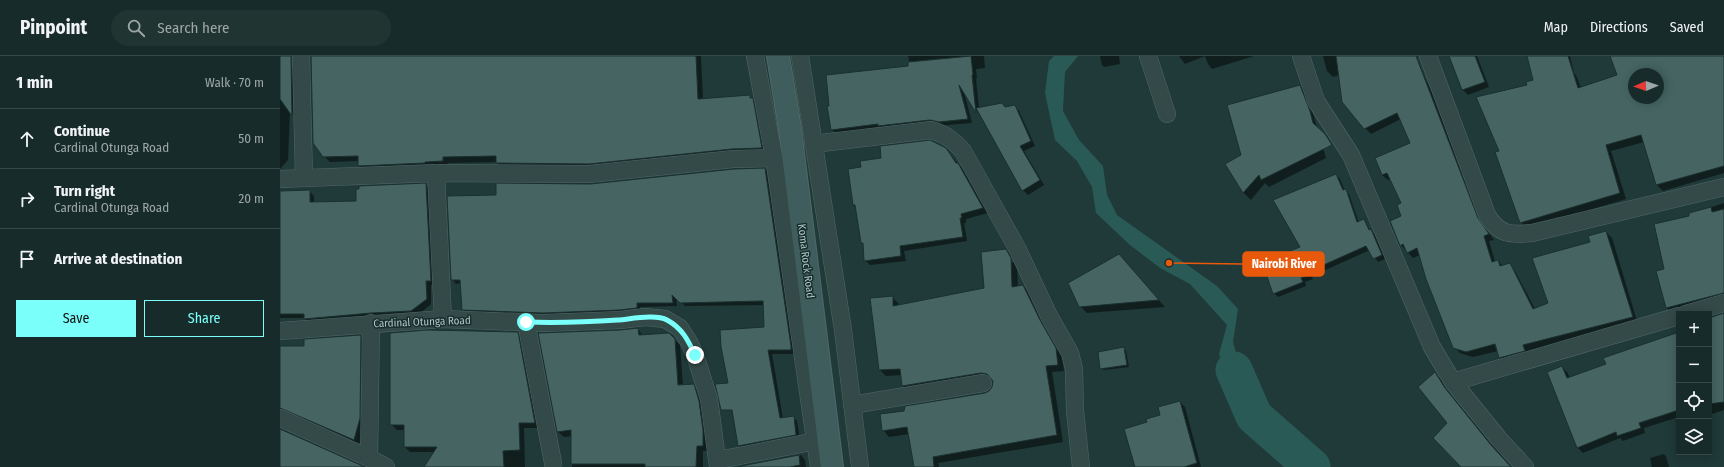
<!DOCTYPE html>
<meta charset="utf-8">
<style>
body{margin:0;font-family:"Fira Sans Condensed",sans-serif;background:#203432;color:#f1f3f6}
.controls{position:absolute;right:12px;bottom:12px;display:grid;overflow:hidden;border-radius:0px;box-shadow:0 2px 10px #0003}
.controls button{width:36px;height:36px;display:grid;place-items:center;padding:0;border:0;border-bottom:1px solid #364847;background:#172c2a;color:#f1f3f6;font:20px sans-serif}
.compass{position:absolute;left:1348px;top:12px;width:36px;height:36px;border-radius:50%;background:#172c2a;box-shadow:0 2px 10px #0003;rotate:268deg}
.stop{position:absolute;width:12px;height:12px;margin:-9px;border:3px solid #7afffa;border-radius:50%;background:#fff}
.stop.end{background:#7afffa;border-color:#fff;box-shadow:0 1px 4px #0008}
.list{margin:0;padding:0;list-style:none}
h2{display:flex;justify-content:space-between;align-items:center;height:52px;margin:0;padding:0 16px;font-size:17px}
h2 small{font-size:13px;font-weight:400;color:#9ea7a8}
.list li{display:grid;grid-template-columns:26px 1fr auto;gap:12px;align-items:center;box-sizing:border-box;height:60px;padding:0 16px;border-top:1px solid #364847}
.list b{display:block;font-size:15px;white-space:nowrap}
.list p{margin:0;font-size:13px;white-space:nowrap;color:#9ea7a8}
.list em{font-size:13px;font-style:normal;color:#9ea7a8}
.actions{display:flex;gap:8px;padding:12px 16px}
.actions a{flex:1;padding:9px 0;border:1px solid #7afffa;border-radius:0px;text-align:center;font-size:14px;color:#7afffa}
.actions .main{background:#7afffa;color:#111}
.icon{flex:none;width:22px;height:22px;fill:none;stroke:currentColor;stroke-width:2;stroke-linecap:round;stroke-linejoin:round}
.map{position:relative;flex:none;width:1444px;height:411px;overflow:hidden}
header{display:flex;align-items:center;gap:24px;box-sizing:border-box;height:56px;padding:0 20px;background:#172c2a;border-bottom:1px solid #364847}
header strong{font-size:19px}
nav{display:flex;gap:22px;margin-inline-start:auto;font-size:14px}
.search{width:280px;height:36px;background:#203432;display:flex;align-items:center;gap:10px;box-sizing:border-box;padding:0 14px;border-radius:22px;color:#9ea7a8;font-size:15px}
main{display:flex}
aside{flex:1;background:#172c2a}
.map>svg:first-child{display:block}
.water{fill:#2a5a56}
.shadow{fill:#0007;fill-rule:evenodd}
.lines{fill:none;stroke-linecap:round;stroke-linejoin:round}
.river{stroke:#2a5a56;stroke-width:37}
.building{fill:#456462;stroke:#1a302f;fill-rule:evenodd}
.minor-casing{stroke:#506867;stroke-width:18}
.secondary-casing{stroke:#506867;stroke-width:24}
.minor{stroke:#334a48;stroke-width:17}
.secondary{stroke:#405d5d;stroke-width:22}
.route{stroke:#7afffa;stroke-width:5}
.labels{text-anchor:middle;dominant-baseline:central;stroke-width:3;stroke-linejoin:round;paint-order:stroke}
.street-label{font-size:11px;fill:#adc7c6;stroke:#182e2d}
.leader{fill:none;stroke:#e8590c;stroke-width:1.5}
.callout-dot{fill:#e8590c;stroke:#182e2d;stroke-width:1.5}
.callout{fill:#e8590c;stroke:#e8590c;stroke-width:1.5}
.callout-label{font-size:12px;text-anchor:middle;font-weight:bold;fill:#fff}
</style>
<header>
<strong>Pinpoint</strong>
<div class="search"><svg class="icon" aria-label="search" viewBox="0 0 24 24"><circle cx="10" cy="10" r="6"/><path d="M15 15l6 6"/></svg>Search here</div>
<nav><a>Map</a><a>Directions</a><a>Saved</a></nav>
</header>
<main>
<aside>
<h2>1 min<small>Walk · 70 m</small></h2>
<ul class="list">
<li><svg class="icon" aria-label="ahead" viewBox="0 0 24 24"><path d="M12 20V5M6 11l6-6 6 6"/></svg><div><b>Continue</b><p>Cardinal Otunga Road</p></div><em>50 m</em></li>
<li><svg class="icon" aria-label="right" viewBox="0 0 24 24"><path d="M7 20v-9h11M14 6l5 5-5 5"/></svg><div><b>Turn right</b><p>Cardinal Otunga Road</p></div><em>20 m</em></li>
<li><svg class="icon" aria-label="arrive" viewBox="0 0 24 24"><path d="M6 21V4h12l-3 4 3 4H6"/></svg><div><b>Arrive at destination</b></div></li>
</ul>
<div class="actions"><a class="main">Save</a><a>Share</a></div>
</aside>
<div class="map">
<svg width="1444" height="411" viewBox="0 0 1444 411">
<rect width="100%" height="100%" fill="#1f3a38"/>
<!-- water -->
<polygon class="water" points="774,0 798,0 785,16 783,55 799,84 823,110 827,139 837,159 937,230 958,253 953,286 960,312 978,330 974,360 949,334 939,298 947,269 910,228 880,212 850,189 816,157 812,131 797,105 775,84 765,37 769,5"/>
<!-- shadow -->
<g class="shadow">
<polygon points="0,0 7,0 16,20 17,63 10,55 8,104 0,113"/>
<polygon points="32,0 421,0 423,43 469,40 478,49 487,98 315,113 223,113 217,106 168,107 168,111 85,115 79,110 79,105 50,106 44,100"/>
<polygon points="628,0 704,0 705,12 696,13 697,23 696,23 699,52 725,52 734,50 739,55 755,90 744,95 764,129 748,139 743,134 700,56 700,59 684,36 692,67 557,78 552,74 630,10"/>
<polygon points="820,0 839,0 840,8 824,11 822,9"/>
<polygon points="899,0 974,0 932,13 928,8 925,0 905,8"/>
<polygon points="1043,0 1131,0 1140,12 1152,36 1203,169 1214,184 1209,185 1215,206 1218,205 1223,210 1229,209 1235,215 1255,253 1269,247 1311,186 1326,176 1332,182 1357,265 1248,295 1250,300 1226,307 1220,302 1218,295 1193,301 1180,297 1174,291 1140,199 1133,202 1121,189 1122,148 1111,123 1108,124 1102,119 1131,88 1121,63 1091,78 1085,72 1059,19 1053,21 1047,15"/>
<polygon points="1171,0 1197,0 1209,31 1188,39 1183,34"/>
<path d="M1248,0H1290L1294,17L1297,21L1301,32L1338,20L1340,0H1444V117L1383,135L1377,129L1364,86L1331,95L1346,143L1253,171H1246L1240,165L1221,96L1248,30L1254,25ZM1354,18H1378V42H1354Z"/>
<polygon points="1020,30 1027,37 1046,102 989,131 985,127 971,144 964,137 946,109 962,99"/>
<polygon points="665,93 683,113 708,157 686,163 686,167 684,167 687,185 624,195 626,205 590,209 585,204 584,188 582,187 576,151 573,149 582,112"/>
<polygon points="485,113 489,117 515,298 492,298 503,363 513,361 517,365 520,383 463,394 459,389 454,357 450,353 450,328 485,272 484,249 405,250 396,241 397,250 360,251 360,256 268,261 187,257 183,253 181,227 176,228 172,223 217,140 310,129"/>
<polygon points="1056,119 1060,123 1065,135 1069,138 1079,167 1083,164 1090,174 1095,178 1105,203 1098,206 1090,194 1032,220 1033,223 1025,226 1026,230 998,241 994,237 1021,191"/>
<polygon points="145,128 150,133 156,229 151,229 151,248 137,260 30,268 25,262 0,262 0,136 29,135 34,140 34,147 77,146"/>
<polygon points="1444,147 1444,244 1392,257 1387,252 1377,216 1386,214 1411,161 1410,158"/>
<path d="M725,194L732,200L737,209L738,231L743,230L749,236L782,299L784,315L772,316L783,386L658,407L659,411H635L629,378L609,381L603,374L624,355L705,338L713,331L714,325L708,323L629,336L623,330L622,319L606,320L600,314L612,241L619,248V250L706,232ZM728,199H730L734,206L732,207Z"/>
<polygon points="846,207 885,251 807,257 800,250"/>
<polygon points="1444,257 1444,354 1429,359 1429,262"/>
<polygon points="358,273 363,280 389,278 400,289 403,330 413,329 419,335 424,351 428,395 423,395 423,411 289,411 292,411 292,380 284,381 278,376 259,278"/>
<polygon points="237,277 243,282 260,372 244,372 245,411 145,411 155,396 130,396 125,391 125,374 117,374 111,368"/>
<polygon points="1399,277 1399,361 1364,372 1365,377 1343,385 1340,382 1303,397 1298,392 1268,317 1282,311 1287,316 1290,322 1327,309"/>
<polygon points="80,280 86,286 85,368 79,389 0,359 0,291 25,291"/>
<polygon points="843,292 846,295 849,311 824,314 821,312"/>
<polygon points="1155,318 1162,324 1172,340 1231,411 1182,411"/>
<polygon points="900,346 905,351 921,411 856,411 868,367"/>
<polygon points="1384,398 1386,400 1389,411 1372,411 1370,402"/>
<polygon points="521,399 525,404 526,411 461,411"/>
</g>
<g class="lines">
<!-- river -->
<polyline class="river" points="954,314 974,360 1032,411"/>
</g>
<!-- building -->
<g class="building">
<polygon points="0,0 11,0 12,60 0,43"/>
<polygon points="31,0 416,0 418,43 470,39 470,42 473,42 482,92 452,93 309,108 216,107 216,100 163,101 163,105 145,106 145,107 78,110 78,100 43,101 33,87"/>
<polygon points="691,0 693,19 692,19 696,57 679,29 688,63 659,66 650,64 598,70 598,68 551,74 547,50 549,50 546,19 628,10 628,6"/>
<polygon points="1056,0 1136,0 1198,162 1209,178 1204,180 1212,206 1218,204 1220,210 1230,207 1253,253 1268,247 1252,202 1310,186 1308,180 1326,175 1353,261 1243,289 1245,295 1219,302 1215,288 1186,296 1173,292 1146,223 1137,192 1127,197 1123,188 1120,190 1110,165 1121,160 1117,149 1121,147 1107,117 1102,119 1095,102 1130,87 1117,57 1084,73 1062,46"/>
<polygon points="1169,0 1195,0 1205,26 1182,34"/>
<path d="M1247,0H1288L1298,32L1337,19L1330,0H1444V110L1376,129L1361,79L1326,89L1340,137L1240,167L1215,96L1219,95L1196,41L1247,29L1246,26L1253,24ZM1354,18H1378V42H1354Z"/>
<polygon points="1020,29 1030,55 1033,67 1045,78 1052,89 981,124 979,119 963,137 945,108 961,99 947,49"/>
<polygon points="722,47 725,51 735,49 751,85 740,90 760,124 742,135 696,52"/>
<polygon points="650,84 666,92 676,107 678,107 703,152 681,158 682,162 680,162 683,181 620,190 621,200 584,205 583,187 581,187 575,149 573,149 568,113 581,111 580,105 601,102 600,90"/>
<polygon points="485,112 511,290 511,294 488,294 500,362 514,360 516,379 458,390 452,354 441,354 435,328 448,327 441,291 440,274 484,271 483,245 400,247 392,239 393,247 357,247 357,252 339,254 263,257 182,254 180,224 171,224 167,140 216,139 216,127 310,128 454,113"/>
<polygon points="1056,118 1063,134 1066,133 1077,166 1084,163 1089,174 1091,173 1102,199 1093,203 1086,190 1028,216 1029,219 1021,222 1023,226 993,238 982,206 1020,191 993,144"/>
<polygon points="146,127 151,225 146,225 147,243 131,255 91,257 24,263 24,258 0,258 0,135 30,134 30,146 76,145 76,133 79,133 79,130"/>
<polygon points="1431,151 1432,156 1444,153 1444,237 1386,252 1376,215 1384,213 1374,168 1409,160 1409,157"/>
<polygon points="726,193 731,202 732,231 743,229 760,264 776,292 778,309 766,310 777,379 653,401 654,411 634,411 627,371 602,375 600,358 624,355 625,350 705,337 709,335 712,331 713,325 707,318 701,317 622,330 620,313 599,314 590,242 613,240 613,250 704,232 701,196"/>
<polygon points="839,198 879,244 799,251 788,227"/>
<polygon points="1444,257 1444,346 1429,348 1429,262"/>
<polygon points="358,272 359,279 389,277 395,283 398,329 414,328 419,345 423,374 423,390 417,390 416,411 365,411 365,408 291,408 291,374 277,376 258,277 340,274"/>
<polygon points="147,274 238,276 255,367 239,367 240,394 223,395 224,411 144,411 157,391 124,391 124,369 110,369 110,277"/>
<polygon points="1399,276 1399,354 1359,367 1361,372 1337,380 1336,376 1297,392 1267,316 1282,310 1287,322 1326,308 1323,302"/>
<polygon points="81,279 80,362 74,384 0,352 0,290 24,290 24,283"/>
<polygon points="844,291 847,309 820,313 818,296"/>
<polygon points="1155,316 1165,332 1211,389 1231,411 1181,411 1153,382 1167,367 1138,331"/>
<polygon points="900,345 917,407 904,411 855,411 844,373 867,366 866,363 880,359 878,351"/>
<polygon points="0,373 85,411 0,411"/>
<polygon points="519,399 520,409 510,411 461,411 461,410"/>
</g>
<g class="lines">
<defs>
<g id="minor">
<polyline points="21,0 24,122"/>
<polyline points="475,0 494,102 539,411"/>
<polyline points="520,0 563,274 580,411"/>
<polyline points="868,0 887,58"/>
<polyline points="1021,0 1036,45 1071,99 1152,291 1173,326 1219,383 1245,411"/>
<path d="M1148,0L1207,159C1219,179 1230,179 1252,177L1444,131"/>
<path d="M533,88L651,74C665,78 673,84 683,95L738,194L769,260L790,297L794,313L795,355L801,411"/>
<polyline points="156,117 163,263"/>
<polyline points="0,123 156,117 309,118 453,103 494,102"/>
<polyline points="1406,258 1444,247"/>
<polyline points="246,266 273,407"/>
<polyline points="0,275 163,263 263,267 340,264 365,261 385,263 400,272 409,286 415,299 429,343 438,411"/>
<polyline points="1173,326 1399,260"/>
<polyline points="572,349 703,327"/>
<polyline points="0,362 89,402 106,411"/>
<polyline points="89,402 91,267"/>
<polyline points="438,404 536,385"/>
</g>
<polyline id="secondary" points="498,0 510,73 552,411"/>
</defs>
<!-- minor casing -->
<use href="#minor" class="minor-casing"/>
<!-- secondary casing -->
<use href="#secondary" class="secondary-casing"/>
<!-- minor -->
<use href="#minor" class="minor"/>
<!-- secondary -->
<use href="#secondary" class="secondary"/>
</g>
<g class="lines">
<!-- route -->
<path class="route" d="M246,266C277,267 308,266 338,264C351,263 376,258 387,264C402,272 408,284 415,299"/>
</g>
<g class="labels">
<!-- street labels -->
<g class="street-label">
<text transform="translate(526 205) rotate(83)">Koma Rock Road</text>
<text transform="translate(142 266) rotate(-2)">Cardinal Otunga Road</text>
</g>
</g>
<!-- callouts -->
<path class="leader" d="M889 207L963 208"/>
<circle class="callout-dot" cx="889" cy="207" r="4"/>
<rect class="callout" x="963" y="196" width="81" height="24" rx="4"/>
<g class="callout-label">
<text x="1004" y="212">Nairobi River</text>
</g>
</svg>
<div class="controls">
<button>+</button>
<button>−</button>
<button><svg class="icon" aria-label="locate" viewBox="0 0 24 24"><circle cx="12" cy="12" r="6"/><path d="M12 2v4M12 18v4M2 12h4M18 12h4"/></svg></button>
<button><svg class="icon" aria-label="layers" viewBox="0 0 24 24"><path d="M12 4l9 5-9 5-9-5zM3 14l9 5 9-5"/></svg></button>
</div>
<svg class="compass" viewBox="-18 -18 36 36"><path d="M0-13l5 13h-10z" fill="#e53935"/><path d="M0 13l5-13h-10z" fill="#9ea7a8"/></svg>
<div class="stop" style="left:246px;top:266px"></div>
<div class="stop end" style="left:415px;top:299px"></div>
</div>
</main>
